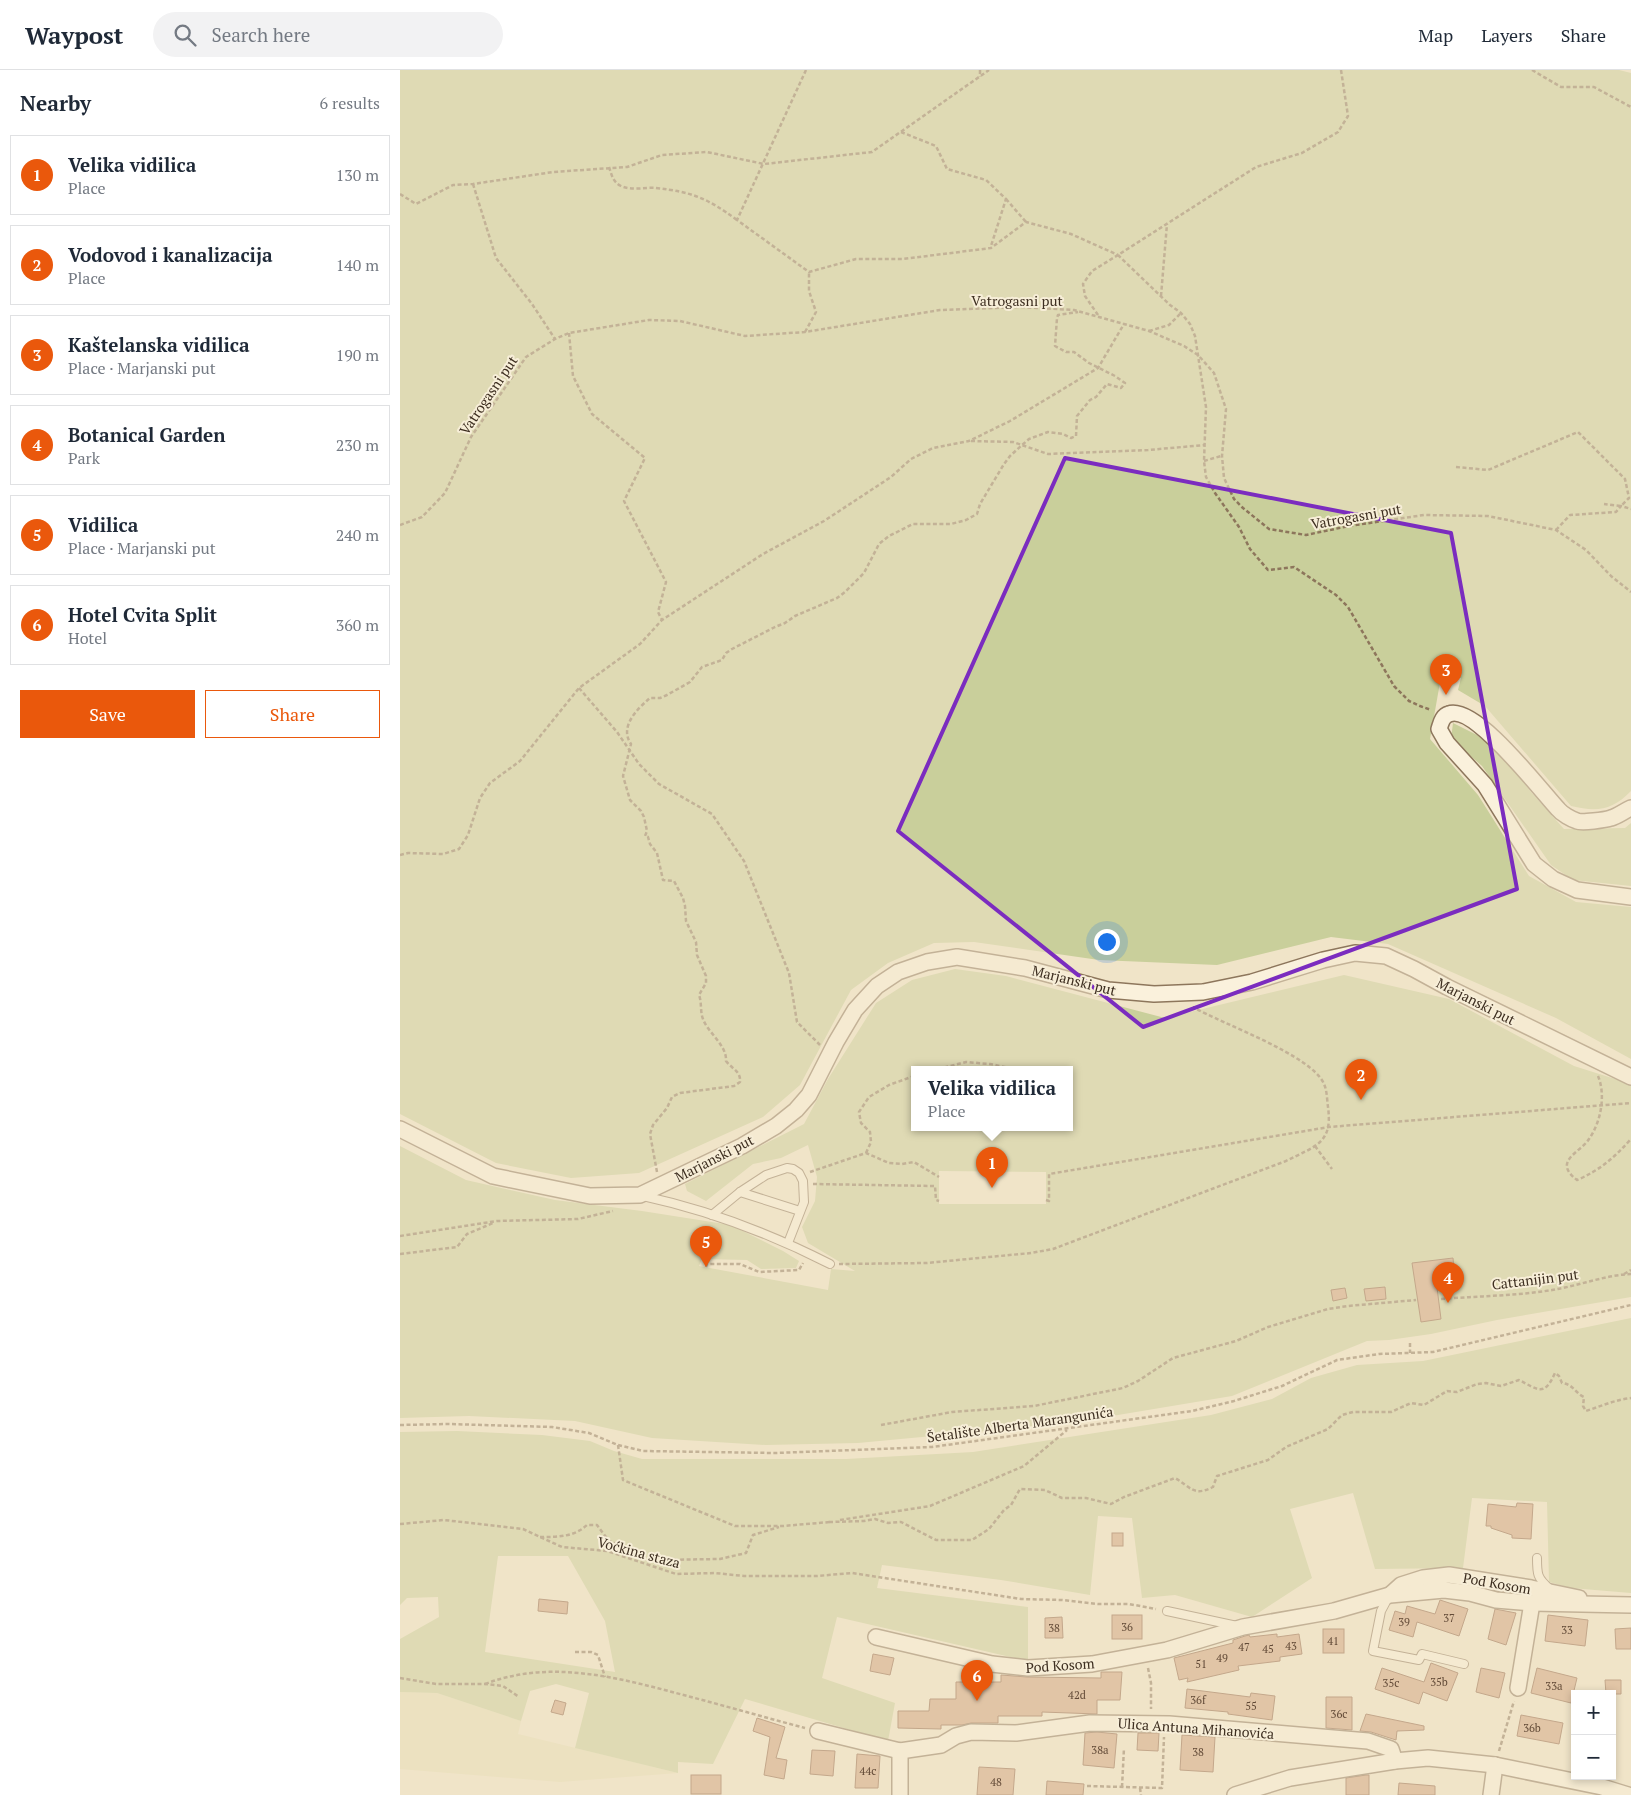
<!DOCTYPE html>
<meta charset="utf-8">
<style>
body{margin:0;font-family:"PT Serif",serif;background:#f2f2f3;color:#1f2937}
.controls{position:absolute;right:15px;bottom:15px;display:grid;overflow:hidden;border-radius:0px;box-shadow:0 2px 8px #0003}
.controls button{width:45px;height:45px;display:grid;place-items:center;padding:0;border:0;border-bottom:1px solid #e0e1e3;background:#fff;color:#1f2937;font:25px sans-serif}
.you{position:absolute;left:706px;top:871px;width:18px;height:18px;margin:-12px;border:4px solid #fff;border-radius:50%;background:#1a73e8;box-shadow:0 0 0 8px #1a73e833}
.badge{display:grid;place-items:center;width:32px;height:32px;border-radius:50%;background:#ea580c;color:#fff;font-size:16px;font-weight:700}
.pin{position:absolute;translate:-50% -41px;filter:drop-shadow(0 1px 2px #0008)}
.pin::after{content:'';position:absolute;top:26px;width:18px;height:15px;background:inherit;clip-path:polygon(0 0,100% 0,50% 100%)}
.popup{position:absolute;left:511px;top:996px;width:162px;height:65px;box-sizing:border-box;display:grid;place-content:center;border-radius:0px;background:#fff;filter:drop-shadow(0 1px 4px #0005);font-size:16px;white-space:nowrap;color:#747a83}
.popup b{font-size:19px;color:#1f2937}
.popup::after{content:'';position:absolute;left:50%;top:100%;margin-left:-10px;border:10px solid transparent;border-top-color:#fff}
.list{margin:0;padding:0;list-style:none}
h2{display:flex;justify-content:space-between;align-items:center;height:65px;margin:0;padding:0 20px;font-size:21px}
h2 small{font-size:16px;font-weight:400;color:#747a83}
.list li{display:grid;grid-template-columns:32px 1fr auto;gap:15px;align-items:center;box-sizing:border-box;height:80px;margin:0 10px 10px;padding:0 10px;border:1px solid #e0e1e3;border-radius:0px}
.list b{display:block;font-size:19px;white-space:nowrap}
.list p{margin:0;font-size:16px;white-space:nowrap;color:#747a83}
.list em{font-size:16px;font-style:normal;color:#747a83}
.actions{display:flex;gap:10px;padding:15px 20px}
.actions a{flex:1;padding:11px 0;border:1px solid #ea580c;border-radius:0px;text-align:center;font-size:18px;color:#ea580c}
.actions .main{background:#ea580c;color:#fff}
.icon{flex:none;width:28px;height:28px;fill:none;stroke:currentColor;stroke-width:2;stroke-linecap:round;stroke-linejoin:round}
.map{position:relative;flex:none;width:1231px;height:1725px;overflow:hidden}
header{display:flex;align-items:center;gap:30px;box-sizing:border-box;height:70px;padding:0 25px;background:#fff;border-bottom:1px solid #e0e1e3}
header strong{font-size:24px}
nav{display:flex;gap:28px;margin-inline-start:auto;font-size:18px}
.search{width:350px;height:45px;background:#f2f2f3;display:flex;align-items:center;gap:12px;box-sizing:border-box;padding:0 18px;border-radius:28px;color:#747a83;font-size:19px}
main{display:flex}
aside{flex:1;background:#fff}
.map>svg:first-child{display:block}
.farmland{fill:#e6deb5}
.green{fill:#c9cf9b;fill-rule:evenodd}
.building{fill:#cf9f7d;stroke:#8d5f41}
.lines{fill:none;stroke-linecap:round;stroke-linejoin:round}
.lane-casing{stroke:#8d765c;stroke-width:10}
.street-casing{stroke:#8d765c;stroke-width:18}
.path{stroke:#8d765c;stroke-width:2.5;stroke-dasharray:4 2.5;stroke-linecap:butt}
.lane{stroke:#faf1dc;stroke-width:8}
.street{stroke:#faf1dc;stroke-width:15}
.marked{fill:none;stroke:#7b2cbf;stroke-width:4;stroke-linejoin:round}
.labels{text-anchor:middle;dominant-baseline:central;stroke-width:4;stroke-linejoin:round;paint-order:stroke}
.number-label{font-size:11px;fill:#624a37}
.street-label{font-size:14px;fill:#3d2e20;stroke:#f7eed8}
</style>
<header>
<strong>Waypost</strong>
<div class="search"><svg class="icon" aria-label="search" viewBox="0 0 24 24"><circle cx="10" cy="10" r="6"/><path d="M15 15l6 6"/></svg>Search here</div>
<nav><a>Map</a><a>Layers</a><a>Share</a></nav>
</header>
<main>
<aside>
<h2>Nearby<small>6 results</small></h2>
<ul class="list">
<li><span class="badge">1</span><div><b>Velika vidilica</b><p>Place</p></div><em>130 m</em></li>
<li><span class="badge">2</span><div><b>Vodovod i kanalizacija</b><p>Place</p></div><em>140 m</em></li>
<li><span class="badge">3</span><div><b>Kaštelanska vidilica</b><p>Place · Marjanski put</p></div><em>190 m</em></li>
<li><span class="badge">4</span><div><b>Botanical Garden</b><p>Park</p></div><em>230 m</em></li>
<li><span class="badge">5</span><div><b>Vidilica</b><p>Place · Marjanski put</p></div><em>240 m</em></li>
<li><span class="badge">6</span><div><b>Hotel Cvita Split</b><p>Hotel</p></div><em>360 m</em></li>
</ul>
<div class="actions"><a class="main">Save</a><a>Share</a></div>
</aside>
<div class="map">
<svg width="1231" height="1725" viewBox="0 0 1231 1725">
<rect width="100%" height="100%" fill="#f0e4c8"/>
<!-- farmland -->
<polygon class="farmland" points="0,1622 37,1623 121,1651 118,1664 278,1703 160,1712 0,1699"/>
<!-- green -->
<g class="green">
<path d="M0,0H1219L1231,3V721C1212,741 1196,742 1171,736L1085,636L1058,620L1061,608L1041,607L1030,669L1078,725L1129,806L1176,832L1231,837V989L1156,948L988,874L931,867L817,895L699,890L574,872L534,873L488,893L451,920L400,1015L363,1047L239,1103L171,1108L96,1093L0,1044Z"/>
<polygon points="1053,653 1077,665 1102,685 1131,722 1164,759 1225,758 1231,753 1231,816 1173,810 1151,795 1082,696 1051,669"/>
<path d="M555,899L606,906L765,948L944,905L1049,929L1174,996L1231,1014V1227L1097,1250L1031,1264L989,1270L967,1271L832,1326L670,1353L458,1373L366,1375L252,1368L175,1351L69,1346L0,1348V1076L66,1110L155,1130L242,1141L331,1155L383,1181L399,1191L396,1198L361,1199L347,1190L302,1189L299,1196L428,1220L431,1199L455,1201L408,1173L402,1157L415,1131L417,1107L408,1075L381,1088L353,1094L306,1131L287,1121L285,1114L404,1054L428,1009L476,933L512,910ZM514,999H670V1057H514ZM539,1101L646,1102V1134H539Z"/>
<path d="M1231,1248V1523L1171,1518L1149,1512L1147,1432L1072,1428L1063,1498L975,1499L953,1423L890,1439L912,1508L852,1547L775,1525L742,1528L732,1448L698,1446L690,1525L601,1510L482,1495L477,1518L628,1537V1591L437,1547L422,1608L495,1633L488,1671L345,1629L313,1694L278,1692V1703L175,1678L189,1623L156,1614L130,1621L121,1651L37,1623L0,1622V1569L39,1547L38,1527L7,1528L0,1535V1362L57,1361L142,1365L190,1371L214,1381L242,1389H446L573,1382L811,1345L872,1329L911,1308L957,1295L1023,1291ZM98,1486H168L205,1551L215,1602L85,1582Z"/>
</g>
<!-- building -->
<g class="building">
<polygon points="1053,1188 1054,1200 1035,1202 1041,1249 1021,1252 1012,1193"/>
<polygon points="985,1217 986,1229 966,1231 964,1219"/>
<polygon points="945,1218 947,1228 933,1231 931,1220"/>
<polygon points="1117,1433 1133,1434 1131,1469 1112,1468 1112,1465 1091,1458 1091,1456 1086,1456 1088,1434 1116,1437"/>
<rect x="712" y="1463" width="11" height="13"/>
<polygon points="139,1529 168,1532 167,1544 138,1541"/>
<polygon points="1040,1530 1068,1539 1059,1566 1017,1552 1013,1567 989,1560 995,1541 1005,1544 1007,1536 1035,1544"/>
<polygon points="1095,1539 1116,1543 1106,1575 1088,1569"/>
<rect x="712" y="1545" width="30" height="24"/>
<polygon points="1148,1545 1188,1550 1185,1576 1145,1571"/>
<polygon points="662,1547 663,1568 645,1568 645,1548"/>
<polygon points="1231,1558 1231,1579 1216,1579 1215,1559"/>
<rect x="923" y="1559" width="21" height="24"/>
<polygon points="877,1564 877,1567 899,1564 902,1584 880,1587 880,1591 838,1596 839,1600 787,1612 788,1608 779,1610 774,1588 833,1573 833,1570 845,1566 849,1565 850,1567"/>
<polygon points="473,1584 494,1588 490,1605 470,1601"/>
<polygon points="1031,1593 1058,1603 1047,1631 1023,1622 1019,1634 975,1619 982,1598 1024,1612"/>
<polygon points="1081,1598 1105,1603 1099,1628 1076,1622"/>
<polygon points="1137,1598 1177,1608 1171,1633 1131,1623"/>
<polygon points="701,1602 722,1602 720,1630 697,1630 697,1644 642,1642 642,1646 598,1646 598,1653 571,1653 562,1655 541,1655 541,1659 498,1658 498,1641 529,1641 530,1629 556,1629 556,1612 601,1612 601,1605 627,1607 701,1608"/>
<polygon points="1205,1610 1221,1610 1221,1624 1206,1624"/>
<polygon points="787,1619 850,1627 851,1623 875,1626 872,1650 828,1644 828,1642 785,1638"/>
<polygon points="926,1627 952,1627 952,1660 926,1658"/>
<polygon points="155,1630 166,1633 163,1645 151,1642"/>
<polygon points="966,1644 1024,1656 1024,1660 997,1661 996,1670 971,1662 960,1661"/>
<polygon points="1121,1645 1163,1653 1159,1674 1117,1666"/>
<polygon points="357,1648 385,1657 376,1688 387,1690 384,1709 364,1705 370,1667 353,1661"/>
<polygon points="697,1662 717,1664 714,1698 683,1695 685,1663"/>
<polygon points="738,1663 759,1663 758,1681 737,1680"/>
<polygon points="782,1665 815,1667 813,1702 780,1700"/>
<polygon points="412,1680 435,1681 433,1706 410,1704"/>
<polygon points="457,1684 480,1686 478,1718 455,1718"/>
<polygon points="579,1697 615,1699 613,1725 577,1725"/>
<rect x="291" y="1705" width="30" height="19"/>
<polygon points="966,1705 969,1705 969,1725 946,1725 946,1708"/>
<polygon points="647,1711 684,1714 683,1725 646,1725"/>
<polygon points="999,1713 1035,1716 1035,1725 998,1725"/>
</g>
<g class="lines">
<defs>
<g id="lane">
<polyline points="340,1122 400,1141"/>
<path d="M243,1126C308,1140 371,1164 430,1194"/>
<polyline points="312,1145 340,1122 366,1105 387,1098 393,1099 399,1103 403,1111 404,1132 388,1173"/>
<path d="M1137,1488C1137,1504 1137,1508 1150,1519"/>
<polyline points="989,1526 981,1541 973,1581 1019,1590 1022,1584 1064,1594"/>
<polyline points="767,1541 837,1556"/>
</g>
<g id="street">
<path d="M1231,738C1224,741 1218,746 1211,748C1205,750 1182,753 1177,751C1171,749 1162,744 1158,739C1141,721 1075,634 1049,644C1042,646 1041,653 1039,659L1047,673L1085,715L1134,794L1153,809L1177,820L1231,827"/>
<polyline points="0,1059 93,1106 190,1126 240,1125 342,1076 376,1056 396,1040 409,1025 436,972 455,940 477,916 498,902 527,892 557,887 625,898 708,920 754,924 803,922 852,912 923,890 955,883 986,886 1014,899 1047,917 1231,1007"/>
<polyline points="991,1524 1001,1515 1023,1508 1049,1505 1131,1518 1179,1528"/>
<polyline points="476,1567 592,1594 628,1598 692,1594 767,1580 843,1557 934,1541 990,1525 1044,1520 1070,1523 1096,1530 1132,1533 1231,1535"/>
<polyline points="1118,1618 1132,1533"/>
<polyline points="418,1661 500,1681 541,1675 556,1666 571,1662 616,1663 690,1653 769,1654 968,1671 991,1679 995,1691"/>
<polyline points="500,1681 500,1725"/>
<polyline points="835,1725 890,1708 995,1691 1028,1688 1095,1695 1202,1717 1228,1725"/>
<polyline points="1091,1725 1095,1695"/>
</g>
</defs>
<!-- lane casing -->
<use href="#lane" class="lane-casing"/>
<!-- street casing -->
<use href="#street" class="street-casing"/>
<!-- path -->
<g class="path">
<polyline points="406,0 337,150 409,202 456,189 503,189 591,178 626,152 671,164 718,185"/>
<polyline points="580,0 580,7"/>
<polyline points="941,0 948,46 938,62 902,83 856,97 718,185 770,235 781,243 790,254 795,266 806,337 804,391 806,407 815,423 839,457 850,479 868,500 894,497 936,525 948,537 994,616 1009,631 1020,636 1031,640"/>
<polyline points="1132,0 1161,17 1194,17 1231,37"/>
<polyline points="501,62 536,76 547,99 586,110 606,129 591,176"/>
<path d="M209,97C212,106 213,112 221,116C231,121 245,117 256,118C292,122 307,128 337,150"/>
<polyline points="73,114 96,188 132,234 155,269"/>
<polyline points="0,124 16,134 53,115 73,114 153,102 227,97 262,85 307,82 364,94 472,82 589,0"/>
<polyline points="606,129 626,152"/>
<polyline points="761,226 767,154"/>
<polyline points="698,245 685,226 683,214 692,201 718,185"/>
<polyline points="749,261 769,255 781,243"/>
<polyline points="405,262 416,242 409,221 409,202"/>
<polyline points="169,263 173,306 192,344 245,388 224,431 266,512 258,542 262,550"/>
<polyline points="571,371 613,372 648,384 748,380 805,375"/>
<polyline points="804,391 821,386"/>
<polyline points="1056,397 1088,400 1178,362 1225,409 1229,428 1221,436 1204,434"/>
<polyline points="0,455 22,447 45,423 71,367 126,287 155,269 169,263 249,250 280,251 345,266 405,262 540,240 619,237 674,240 749,261 784,276 798,285 814,303 826,339 822,386 824,408 834,429 843,438 869,459 906,465 949,456 1024,445 1088,446 1156,460 1186,480 1211,506 1231,522"/>
<polyline points="1156,460 1170,445 1216,442 1221,436 1231,439"/>
<polyline points="179,618 217,662 239,694 259,714 312,744 344,791 389,903 397,952 420,975"/>
<polyline points="0,785 8,783 43,784 59,779 68,765 80,728 90,713 120,691 179,618 240,574 262,550 363,484 424,451 491,407 511,389 533,378 569,371 610,351 698,298 724,254"/>
<polyline points="538,999 566,992 590,994 615,999"/>
<path d="M1198,1006C1206,1025 1201,1052 1189,1069C1180,1083 1152,1091 1177,1110C1200,1100 1214,1088 1231,1069"/>
<polyline points="915,1076 932,1099"/>
<polyline points="466,1083 471,1072 470,1062 461,1053 459,1042 469,1027 489,1015 514,1006"/>
<path d="M257,1102L250,1064L253,1055L267,1038L272,1027L280,1023L334,1016L340,1012C341,1001 332,999 326,991C327,975 308,963 303,949C300,942 302,933 299,925L306,913V906L297,885L296,872L286,851L285,836L283,828L274,811L263,810L257,783L250,774L248,767L245,766L247,761L244,747L241,741L230,730L223,706L231,674C219,657 237,639 250,628H260L267,625L290,612L302,597L322,590L326,583L332,579L375,557L385,553L395,546L437,528L445,522L464,503L479,474L489,466L513,454H551L566,450L577,444L580,434L604,394L610,386L622,375L629,369L648,362L663,364L671,368L676,366L677,346L690,330L696,327L707,314L721,318L725,313L715,306L689,293L674,282H666L655,276L657,248L658,245L678,242"/>
<polyline points="410,1102 466,1083 489,1093 502,1094 514,1092 539,1107"/>
<polyline points="413,1114 535,1116 536,1130 539,1131"/>
<polyline points="646,1130 649,1131 649,1104 929,1057 1231,1033"/>
<polyline points="0,1166 97,1151 178,1149 213,1141"/>
<polyline points="0,1184 57,1177 67,1164 93,1153"/>
<path d="M439,1194L527,1193L631,1183L653,1179L886,1091C915,1076 933,1074 928,1037C927,1030 927,1020 924,1014C912,985 822,954 793,937"/>
<polyline points="306,1197 307,1194 340,1194 359,1202 399,1200 403,1193"/>
<polyline points="1224,1204 1231,1200"/>
<path d="M1041,1229C1078,1226 1115,1226 1152,1220C1178,1216 1205,1205 1231,1204"/>
<polyline points="1010,1273 1010,1283"/>
<polyline points="0,1355 49,1354 152,1357 189,1363 218,1375 243,1381 375,1383 532,1377 792,1341 834,1331 882,1316 937,1290 979,1284 1033,1282 1231,1235"/>
<polyline points="481,1355 552,1342 634,1336 723,1318 738,1311 773,1288 836,1271 868,1257 928,1239 948,1236 1016,1230"/>
<polyline points="218,1375 223,1410 335,1456 383,1456 430,1452"/>
<polyline points="440,1450 530,1436 624,1396 667,1360"/>
<path d="M429,1452L464,1451L475,1449L488,1453L501,1452L536,1470H572L589,1459L604,1440L611,1435L620,1419L645,1420L662,1428H686L711,1434L724,1427L775,1408C791,1417 793,1427 813,1417L817,1406L868,1390L886,1377L928,1359L942,1345L953,1342H991L1011,1333L1024,1335L1047,1321L1057,1322L1077,1314L1086,1313L1101,1316L1119,1310C1139,1320 1144,1327 1155,1303L1159,1306L1162,1313C1173,1314 1175,1323 1184,1327L1183,1336L1186,1341C1201,1336 1215,1330 1231,1328"/>
<polyline points="0,1454 44,1450 123,1459 162,1477 207,1481 276,1504 315,1503 344,1506 417,1506 452,1503 621,1529 662,1530 698,1534 729,1534 756,1539"/>
<path d="M140,1467C158,1467 174,1467 187,1455H197L209,1471L217,1474L221,1480L257,1490L320,1489L346,1483L353,1465L379,1457"/>
<polyline points="175,1582 191,1582 198,1585 205,1607"/>
<polyline points="748,1598 751,1613 751,1639"/>
<polyline points="0,1608 36,1614 85,1614 103,1616 119,1627"/>
<path d="M85,1614C153,1588 223,1609 291,1627C329,1637 367,1648 405,1658"/>
<polyline points="1099,1681 1114,1631"/>
<polyline points="687,1716 762,1718 764,1667"/>
<polyline points="722,1717 724,1678"/>
<polyline points="740,1718 741,1725"/>
</g>
<!-- lane -->
<use href="#lane" class="lane"/>
<!-- street -->
<use href="#street" class="street"/>
</g>
<!-- marked area -->
<path d="M0 0H1231V1725H0ZM665,388L1051,463L1117,819L743,957L498,761Z" fill="#f0e4c8" fill-opacity=".55" fill-rule="evenodd"/>
<path class="marked" d="M665,388L1051,463L1117,819L743,957L498,761Z"/>
<g class="labels">
<!-- number labels -->
<g class="number-label">
<text x="1049" y="1548">37</text>
<text x="1004" y="1552">39</text>
<text x="727" y="1557">36</text>
<text x="654" y="1558">38</text>
<text x="1167" y="1560">33</text>
<text x="933" y="1571">41</text>
<text x="891" y="1576">43</text>
<text x="844" y="1577">47</text>
<text x="868" y="1579">45</text>
<text x="822" y="1588">49</text>
<text x="801" y="1594">51</text>
<text x="1039" y="1612">35b</text>
<text x="991" y="1613">35c</text>
<text x="1154" y="1616">33a</text>
<text x="677" y="1625">42d</text>
<text x="798" y="1630">36f</text>
<text x="851" y="1636">55</text>
<text x="939" y="1644">36c</text>
<text x="1132" y="1658">36b</text>
<text x="700" y="1680">38a</text>
<text x="798" y="1682">38</text>
<text x="468" y="1701">44c</text>
<text x="596" y="1712">48</text>
</g>
<!-- street labels -->
<g class="street-label">
<text x="617" y="230">Vatrogasni put</text>
<text transform="translate(88 325) rotate(-56)">Vatrogasni put</text>
<text transform="translate(956 446) rotate(-10)">Vatrogasni put</text>
<text transform="translate(674 910) rotate(14)">Marjanski put</text>
<text transform="translate(1076 931) rotate(27)">Marjanski put</text>
<text transform="translate(314 1088) rotate(-27)">Marjanski put</text>
<text transform="translate(1135 1209) rotate(-7)">Cattanijin put</text>
<text transform="translate(620 1354) rotate(-8)">Šetalište Alberta Marangunića</text>
<text transform="translate(239 1482) rotate(15)">Voćkina staza</text>
<text transform="translate(1097 1513) rotate(10)">Pod Kosom</text>
<text transform="translate(660 1595) rotate(-4)">Pod Kosom</text>
<text transform="translate(796 1658) rotate(4)">Ulica Antuna Mihanovića</text>
</g>
</g>
</svg>
<div class="controls">
<button>+</button>
<button>−</button>
</div>
<div class="you"></div>
<div class="pin badge" style="left:592px;top:1118px">1</div>
<div class="popup"><b>Velika vidilica</b>Place</div>
<div class="pin badge" style="left:961px;top:1030px">2</div>
<div class="pin badge" style="left:1046px;top:625px">3</div>
<div class="pin badge" style="left:1048px;top:1233px">4</div>
<div class="pin badge" style="left:306px;top:1197px">5</div>
<div class="pin badge" style="left:577px;top:1631px">6</div>
</div>
</main>
